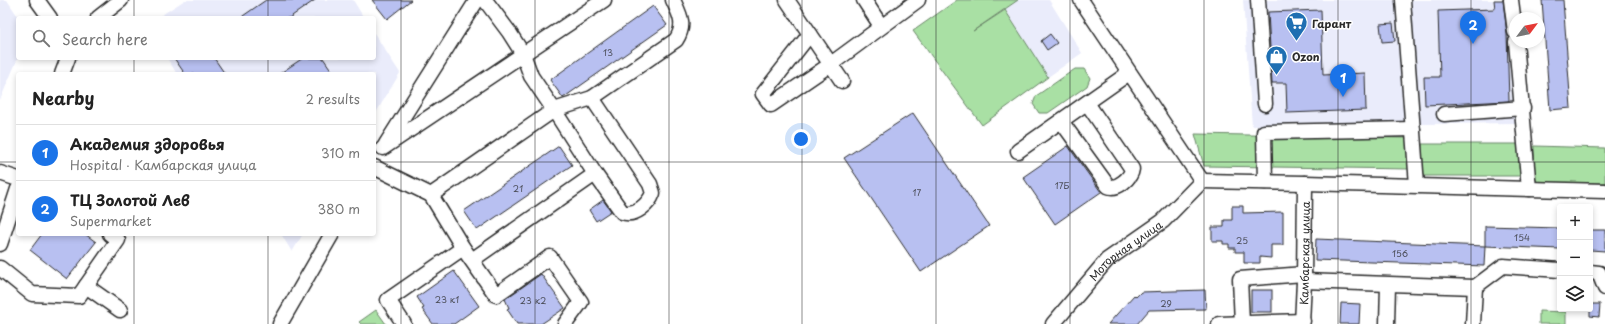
<!DOCTYPE html>
<meta charset="utf-8">
<style>
body{margin:0;font-family:"Playpen Sans",sans-serif;background:#f6f6f6;color:#222}
.controls{position:absolute;right:12px;bottom:12px;display:grid;overflow:hidden;border-radius:4px;box-shadow:0 2px 6px #0003}
.controls button{width:36px;height:36px;display:grid;place-items:center;padding:0;border:0;border-bottom:1px solid #e0e0e0;background:#fff;color:#222;font:20px sans-serif}
.compass{position:absolute;left:1509px;top:12px;width:36px;height:36px;border-radius:50%;background:#fff;box-shadow:0 2px 6px #0003;rotate:58deg}
.you{position:absolute;left:801px;top:139px;width:14px;height:14px;margin:-10px;border:3px solid #fff;border-radius:50%;background:#1a73e8;box-shadow:0 0 0 6px #1a73e833}
.badge{display:grid;place-items:center;width:26px;height:26px;border-radius:50%;background:#1a73e8;color:#fff;font-size:13px;font-weight:700}
.pin{position:absolute;translate:-50% -33px;filter:drop-shadow(0 1px 2px #0008)}
.pin::after{content:'';position:absolute;top:21px;width:14px;height:12px;background:inherit;clip-path:polygon(0 0,100% 0,50% 100%)}
.list{margin:0;padding:0;list-style:none}
h2{display:flex;justify-content:space-between;align-items:center;height:52px;margin:0;padding:0 16px;font-size:17px}
h2 small{font-size:13px;font-weight:400;color:#767676}
.list li{display:grid;grid-template-columns:26px 1fr auto;gap:12px;align-items:center;box-sizing:border-box;height:56px;padding:0 16px;border-top:1px solid #e0e0e0}
.list b{display:block;font-size:15px;white-space:nowrap}
.list p{margin:0;font-size:13px;white-space:nowrap;color:#767676}
.list em{font-size:13px;font-style:normal;color:#767676}
.icon{flex:none;width:22px;height:22px;fill:none;stroke:currentColor;stroke-width:2;stroke-linecap:round;stroke-linejoin:round}
.map{position:relative;flex:none;width:1605px;height:324px;overflow:hidden}
.search{position:absolute;background:#fff;box-shadow:0 2px 6px #0003;left:16px;top:16px;width:360px;height:44px;display:flex;align-items:center;gap:10px;box-sizing:border-box;padding:0 14px;border-radius:4px;color:#767676;font-size:15px}
.panel{position:absolute;background:#fff;box-shadow:0 2px 6px #0003;left:16px;top:72px;width:360px;height:164px;border-radius:4px}
.map>svg:first-child{display:block}
.built{fill:#eaecfb}
.green{fill:#a9e0a4;stroke:#6a8668}
.building{fill:#b8c0f1;stroke:#2b2b2b}
.lines{fill:none;stroke-linecap:round;stroke-linejoin:round}
.minor-casing{stroke:#2b2b2b;stroke-width:17}
.minor{stroke:#fff;stroke-width:14}
.grid{fill:none;stroke:#2b2b2b;stroke-width:1;stroke-opacity:0.55}
.labels{text-anchor:middle;dominant-baseline:central;stroke-width:3;stroke-linejoin:round;paint-order:stroke}
.number-label{font-size:9px;fill:#4e505c}
.poi-label{font-size:11px;font-weight:bold;fill:#2b2b2b;stroke:#fff;text-anchor:start}
.street-label{font-size:11px;fill:#2b2b2b;stroke:#fff}
</style>
<div class="map">
<svg width="1605" height="324" viewBox="0 0 1605 324">
<rect width="100%" height="100%" fill="#fff"/>
<filter id="ink" filterUnits="userSpaceOnUse"><feTurbulence type="fractalNoise" baseFrequency=".025" numOctaves="2"/><feDisplacementMap in="SourceGraphic" scale="8" xChannelSelector="R" yChannelSelector="G"/><feConvolveMatrix kernelMatrix="1 2 1 2 8 2 1 2 1" color-interpolation-filters="sRGB"/></filter>
<g filter="url(#ink)">
<!-- built -->
<g class="built">
<polygon points="0,0 7,0 19,18 18,18 18,58 0,100"/>
<polygon points="185,0 353,0 364,18 157,18"/>
<polygon points="1018,0 1049,0 1082,53 1048,77 1005,9"/>
<polygon points="1243,0 1508,0 1517,123 1252,126"/>
<polygon points="374,33 400,73 374,116 374,74 177,74 167,58 374,58"/>
<polygon points="281,234 303,234 292,252"/>
</g>
<!-- green -->
<g class="green">
<polygon points="957,0 1018,0 973,31 1005,10 1048,77 982,125 913,31"/>
<polygon points="1075,69 1084,69 1090,78 1087,86 1048,113 1039,113 1033,104 1036,96"/>
<polygon points="1195,134 1407,138 1410,169 1204,166"/>
<rect x="1422" y="144" width="98" height="32"/>
<polygon points="1534,146 1605,148 1605,183 1535,182"/>
<polygon points="376,310 386,324 361,324 359,322"/>
<polygon points="1539,311 1566,312 1566,324 1539,324"/>
</g>
<!-- building -->
<g class="building">
<polygon points="266,0 315,0 289,18 240,18"/>
<polygon points="372,0 411,0 387,19"/>
<polygon points="1494,0 1503,0 1507,34 1509,101 1425,105 1424,77 1440,77 1438,11 1495,9"/>
<polygon points="1542,0 1563,0 1571,108 1550,110"/>
<polygon points="653,6 667,25 563,98 550,80"/>
<polygon points="1321,10 1323,75 1365,73 1366,110 1287,113 1286,83 1272,83 1268,12"/>
<polygon points="1393,23 1395,41 1382,42 1380,24"/>
<polygon points="1050,34 1057,43 1047,50 1041,41"/>
<polygon points="174,58 214,58 225,74 185,74"/>
<polygon points="303,58 323,58 334,74 279,74"/>
<polygon points="913,113 989,226 921,272 844,158"/>
<polygon points="559,146 572,165 477,230 464,211"/>
<polygon points="1068,146 1101,192 1055,224 1023,177"/>
<polygon points="603,200 611,211 596,221 589,210"/>
<polygon points="1232,206 1243,206 1243,213 1283,212 1283,245 1271,245 1271,258 1260,257 1260,263 1244,263 1244,252 1235,252 1235,248 1229,248 1229,244 1223,244 1223,241 1212,241 1212,227 1224,227 1224,220 1232,220"/>
<polygon points="1485,226 1560,228 1560,249 1485,246"/>
<polygon points="1590,230 1605,230 1605,251 1590,250"/>
<polygon points="42,234 85,234 96,242 67,279 30,250"/>
<polygon points="1316,239 1485,246 1484,266 1315,260"/>
<polygon points="454,271 479,306 454,324 433,324 422,309 424,308 417,297"/>
<polygon points="541,274 565,308 541,324 517,324 507,309 509,308 505,299"/>
<polygon points="1205,290 1206,309 1149,310 1137,324 1108,324 1134,295 1136,297 1141,292"/>
<rect x="1251" y="290" width="21" height="22"/>
<polygon points="1341,303 1360,304 1359,324 1340,324"/>
<polygon points="1590,304 1600,304 1599,317 1590,316"/>
</g>
<g class="lines">
<defs>
<g id="minor">
<polyline points="37,0 50,18"/>
<polyline points="787,0 842,81"/>
<polyline points="864,0 881,26"/>
<polyline points="1081,0 1202,181"/>
<polyline points="1258,0 1265,104"/>
<polyline points="1403,0 1417,185"/>
<polyline points="1511,0 1515,32"/>
<polyline points="98,18 121,0"/>
<polyline points="810,34 763,94 771,105 831,64 918,0"/>
<polyline points="1516,42 1529,189"/>
<polyline points="62,74 68,58"/>
<path d="M592,98L650,184L653,193C649,204 635,217 622,212L595,174"/>
<polyline points="1444,114 1523,108"/>
<path d="M1061,121L1108,186C1117,190 1131,178 1132,169L1087,103"/>
<polyline points="386,144 477,0"/>
<polyline points="383,148 604,0"/>
<polyline points="1018,151 1129,73"/>
<polyline points="374,167 431,195 463,248 496,295 550,257 581,302 565,324"/>
<polyline points="0,173 18,179"/>
<polyline points="1202,181 1305,183 1605,191"/>
<polyline points="1265,182 1264,132 1413,129"/>
<polyline points="431,195 554,110 531,76 523,54 509,32 485,0"/>
<polyline points="0,244 18,189"/>
<path d="M472,260L595,174L554,110L592,98L676,40C686,25 680,15 673,0"/>
<polyline points="0,268 32,294 79,296 118,240 110,234"/>
<polyline points="1590,272 1599,273 1605,288"/>
<polyline points="1304,281 1475,287 1503,266 1560,270"/>
<polyline points="86,286 120,310"/>
<polyline points="1242,323 1240,279 1304,274"/>
<polyline points="280,324 332,234"/>
<polyline points="404,324 388,300 463,248"/>
<path id="s1" d="M1053,324L1107,260L1163,221L1202,181"/>
<polyline points="1219,324 1303,321"/>
<path id="s2" d="M1302,324L1304,281L1305,183"/>
<polyline points="1387,324 1388,285"/>
<polyline points="1473,324 1475,287"/>
</g>
</defs>
<!-- minor casing -->
<use href="#minor" class="minor-casing"/>
<!-- minor -->
<use href="#minor" class="minor"/>
</g>
</g>
<!-- grid -->
<path class="grid" d="M134,0V18M268,0V18M401,0V324M535,0V324M669,0V324M802,0V324M936,0V324M1070,0V324M1204,0V324M1338,0V324M1471,0V324M134,58V74M268,58V74M0,162H18M374,162H1605M134,234V324M268,234V324"/>
<!-- icons -->
<defs>
<symbol id="supermarket-pin" viewBox="-11 -11 22 30"><path d="M0 17L-7.5 6A9.5 9.5 0 1 1 7.5 6Z" fill="#1f6fb2" stroke="#fff"/><path d="M-6-5.5h2.5l.6 2H6L4.5 2H-2.5L-4.4-4H-6ZM-1.5 3.2a1.3 1.3 0 1 0 .1 0ZM3 3.2a1.3 1.3 0 1 0 .1 0Z" fill="#fff"/></symbol>
<symbol id="shop-pin" viewBox="-11 -11 22 30"><path d="M0 17L-7.5 6A9.5 9.5 0 1 1 7.5 6Z" fill="#1f6fb2" stroke="#fff"/><path d="M-5-2.5h2.3a2.7 3.5 0 0 1 5.4 0H5L5.5 6h-11ZM-1.5-2.5h3a1.5 2.3 0 0 0-3 0Z" fill="#fff"/></symbol>
</defs>
<g fill-rule="evenodd">
<use href="#supermarket-pin" x="1284" y="10" width="25" height="34"/>
<use href="#shop-pin" x="1264" y="44" width="25" height="34"/>
</g>
<g class="labels">
<!-- number labels -->
<g class="number-label">
<text x="608" y="52">13</text>
<text x="1062" y="185">17Б</text>
<text x="518" y="188">21</text>
<text x="917" y="192">17</text>
<text x="1522" y="237">154</text>
<text x="1242" y="240">25</text>
<text x="1400" y="253">156</text>
<text x="447" y="299">23 к1</text>
<text x="533" y="300">23 к2</text>
<text x="1166" y="303">29</text>
</g>
<!-- poi labels -->
<g class="poi-label">
<text x="1312" y="23">Гарант</text>
<text x="1292" y="56">Ozon</text>
</g>
<!-- street labels -->
<g class="street-label">
<text stroke="none"><textPath href="#s1" startOffset="104">Моторная улица</textPath></text>
<text stroke="none"><textPath href="#s2" startOffset="71">Камбарская улица</textPath></text>
</g>
</g>
</svg>
<div class="controls">
<button>+</button>
<button>−</button>
<button><svg class="icon" aria-label="layers" viewBox="0 0 24 24"><path d="M12 4l9 5-9 5-9-5zM3 14l9 5 9-5"/></svg></button>
</div>
<svg class="compass" viewBox="-18 -18 36 36"><path d="M0-13l5 13h-10z" fill="#e53935"/><path d="M0 13l5-13h-10z" fill="#767676"/></svg>
<div class="you"></div>
<div class="pin badge" style="left:1343px;top:97px">1</div>
<div class="pin badge" style="left:1473px;top:44px">2</div>
<div class="search"><svg class="icon" aria-label="search" viewBox="0 0 24 24"><circle cx="10" cy="10" r="6"/><path d="M15 15l6 6"/></svg>Search here</div>
<section class="panel">
<h2>Nearby<small>2 results</small></h2>
<ul class="list">
<li><span class="badge">1</span><div><b>Академия здоровья</b><p>Hospital · Камбарская улица</p></div><em>310 m</em></li>
<li><span class="badge">2</span><div><b>ТЦ Золотой Лев</b><p>Supermarket</p></div><em>380 m</em></li>
</ul>
</section>
</div>
